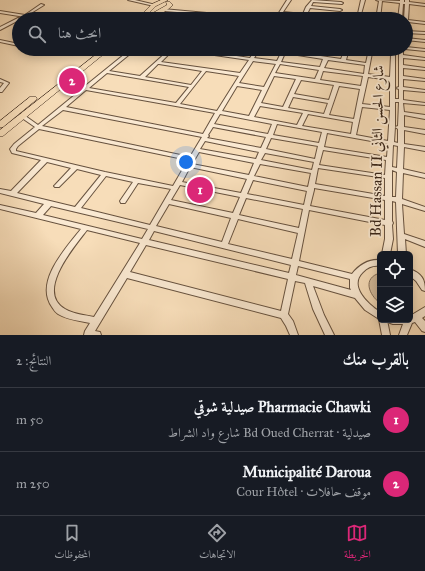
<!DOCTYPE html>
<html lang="ar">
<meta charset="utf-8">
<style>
body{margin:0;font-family:"IM FELL Great Primer",Amiri,serif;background:#20242c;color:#f1f3f6;direction:rtl}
.controls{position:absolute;right:12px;bottom:12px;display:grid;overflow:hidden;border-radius:6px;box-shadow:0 2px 10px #0003}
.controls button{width:36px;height:36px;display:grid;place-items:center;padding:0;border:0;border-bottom:1px solid #363941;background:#171b24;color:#f1f3f6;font:20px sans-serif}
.you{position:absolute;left:186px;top:162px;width:14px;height:14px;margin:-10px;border:3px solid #fff;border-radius:50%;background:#1a73e8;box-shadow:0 0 0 6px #1a73e833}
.badge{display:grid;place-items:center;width:26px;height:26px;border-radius:50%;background:#db2777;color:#fff;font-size:13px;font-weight:700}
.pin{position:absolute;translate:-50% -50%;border:2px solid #fff;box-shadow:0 1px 4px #0006}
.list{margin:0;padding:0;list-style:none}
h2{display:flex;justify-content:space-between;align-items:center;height:52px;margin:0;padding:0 16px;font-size:17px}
h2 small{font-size:13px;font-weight:400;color:#9ea1a6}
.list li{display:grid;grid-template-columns:26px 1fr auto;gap:12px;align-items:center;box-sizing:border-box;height:64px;padding:0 16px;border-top:1px solid #363941}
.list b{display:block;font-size:15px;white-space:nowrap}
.list p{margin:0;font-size:13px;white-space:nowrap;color:#9ea1a6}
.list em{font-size:13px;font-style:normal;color:#9ea1a6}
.icon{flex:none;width:22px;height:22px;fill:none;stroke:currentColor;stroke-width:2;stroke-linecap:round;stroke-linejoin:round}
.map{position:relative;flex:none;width:425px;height:335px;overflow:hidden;direction:ltr}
.search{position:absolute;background:#171b24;box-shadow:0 2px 10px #0003;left:12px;right:12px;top:12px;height:44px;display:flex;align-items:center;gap:10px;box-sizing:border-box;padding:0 14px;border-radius:22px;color:#9ea1a6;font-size:15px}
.sheet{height:180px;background:#171b24}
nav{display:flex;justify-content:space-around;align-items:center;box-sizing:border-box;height:56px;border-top:1px solid #363941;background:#171b24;font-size:11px;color:#9ea1a6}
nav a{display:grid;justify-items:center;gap:2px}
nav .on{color:#db2777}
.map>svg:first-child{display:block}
.green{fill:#d6bd9d;stroke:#86705a}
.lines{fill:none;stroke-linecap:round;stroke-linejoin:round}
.minor-casing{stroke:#67523f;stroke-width:2}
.highway-casing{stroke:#372316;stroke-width:1}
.minor{fill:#fae9d2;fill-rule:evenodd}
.highway{fill:#f7ddb9;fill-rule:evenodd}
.labels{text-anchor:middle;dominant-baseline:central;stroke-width:3.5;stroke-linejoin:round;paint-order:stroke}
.street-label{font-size:15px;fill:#372316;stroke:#fae9d2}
</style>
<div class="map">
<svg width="425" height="335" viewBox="0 0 425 335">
<rect width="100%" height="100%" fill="#f7ddb9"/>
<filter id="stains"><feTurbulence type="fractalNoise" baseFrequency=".005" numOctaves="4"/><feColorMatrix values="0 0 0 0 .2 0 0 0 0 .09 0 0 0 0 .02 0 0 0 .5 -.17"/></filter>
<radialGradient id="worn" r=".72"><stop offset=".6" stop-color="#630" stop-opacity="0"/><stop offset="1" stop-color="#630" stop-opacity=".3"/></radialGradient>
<!-- green -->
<path class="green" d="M380,273V303C369,295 362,278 380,273Z"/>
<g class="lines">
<defs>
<g id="minor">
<polygon points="128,0 135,0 156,5 154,6"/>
<polygon points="287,0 291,0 283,12 303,14 306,7 312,0 341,2 343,3 342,4 313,2 311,6 340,9 342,10 340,11 310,8 307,14 357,18 361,0 365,0 360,18 361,19 345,19 282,14 279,19 275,19"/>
<polygon points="376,0 400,1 400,0 404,0 404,2 405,2 405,0 409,0 409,2 425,4 425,6 409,4 408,20 425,22 425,24 408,22 408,26 406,27 406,19 404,19 405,4 403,4 402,19 398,19 400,3 382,1 380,19 376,19 379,1"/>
<polygon points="41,4 44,5 28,15 47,19 38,19 0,13 0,11 25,15"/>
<polygon points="163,9 262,18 264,19 250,19 181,13 173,19 169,19 177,12 164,11 163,11"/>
<polygon points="18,18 21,19 19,19 19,20 0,30 0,27"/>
<polygon points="406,31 425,32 425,34 406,33"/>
<polygon points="406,38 425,40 425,42 406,40"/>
<polygon points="0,40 19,44 19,46 0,42"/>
<polygon points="406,47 425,49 425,51 405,49 406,49"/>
<polygon points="40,49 61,49 59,50 42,50"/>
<path d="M131,49H136L109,71L140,76L170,49H174L161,62L240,73L249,60L180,50L178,49H189L250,58L256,49H260L254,58L277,61L283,49H287L286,51L341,59L345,49H349L346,60L366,63L369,49L391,52V49H395V99H399V89L396,88L399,87V49H403V55L425,58V60L403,58V65L425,68V70L403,68V76L425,79V81L403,79V87L425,90V92L403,90V100L425,103V105L403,103L404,112L425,115V119L404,115V127L425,130V134L404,130V144L425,147V151L404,147L403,169L425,174V178L403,173L402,199L425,207V211L402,204L404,234L425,241V247L405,239L406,254H398L396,202L392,201V221L393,223L392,225L393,239L390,254H382L385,239V225L309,210L299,261L352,274C359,265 369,259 380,260V266C373,265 368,267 363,272C348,286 368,304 380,312V320H387L390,335H382L379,319L365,310L355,298L313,286L324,315L334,335H325L313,309L305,283L295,281L288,314L293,321L298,335H290L286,326L281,318L127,278L95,331L100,332L101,335H84L85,331L90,323C80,321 68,320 58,314C55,312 54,310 52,307C34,282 66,248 81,229L0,209V205L36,213L44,204L0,193V189L11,191L41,160L12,153L10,149L14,144L35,127L19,116L22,114L24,115L38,125L82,89L60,84V82L84,87ZM285,53L323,59L320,67L281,62ZM372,53L391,55L390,77L368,74ZM328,60L365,65L364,74L324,68ZM253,61L276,64L264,87L239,83ZM158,64H159L202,71L191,85L145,77ZM280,64L319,70L315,79L275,73ZM206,71L239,76L217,111L180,104ZM323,71L363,76L361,86L320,80ZM107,73L189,87L176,103L89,88ZM274,76L296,79L283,107L261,103ZM368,77L390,80V107L362,104ZM301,80L334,85L329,100L294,94ZM237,86L262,90L249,116L222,111ZM339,86L360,89L354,119L329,115ZM86,90L215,113L203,134L66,107ZM293,97L328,103L324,114L288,108ZM395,102H399L398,126L395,127ZM260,106L303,113L297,125L254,117ZM362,107L390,110L388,141L356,135ZM63,110L202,137L190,157L42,126ZM220,114L272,124L268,134L214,124ZM308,114L353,122L351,134L302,126ZM277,124L322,132L319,143L273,135ZM213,127L266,137L261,148L207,138L209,136L208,135ZM395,127L398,129V143L394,142ZM39,129L188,160L173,186L105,172L16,151V149L18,146ZM327,133L388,144L387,157L324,147ZM271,138L318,146L315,159L266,149ZM205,141L259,152L256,159L200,149ZM393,145L398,146L397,168L392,167ZM323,150L386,160L385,175L319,165ZM199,152L254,163L249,175L192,164ZM265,153L314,162L312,170L261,160ZM47,162L71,168L55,185L54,186L55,187H59L77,169L101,175L75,207L17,193ZM260,164L311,173L308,187L254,176ZM190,167L247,179L241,193L182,182ZM318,168L385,178V196L315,184ZM392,170L397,172L396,197H392ZM106,176L133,182L120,201L121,203H125L138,183L171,189L150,225L81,208ZM253,180L307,191L304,205L247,194ZM180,185L240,197L233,213L171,200ZM314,188L385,200V220L310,206L314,190ZM246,198L303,209L299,228L239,215ZM169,204L231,218L222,242L156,226ZM51,206L148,229L142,239L43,215ZM238,219L298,233L292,259L228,244ZM87,230L140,243L94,317C85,315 73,314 65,309C35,292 74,247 87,230ZM154,231L291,265L289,273L149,240ZM146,245L288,279L281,311L130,272ZM298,266L350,279V288L351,290L296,275Z"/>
<polygon points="0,79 9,83 2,92 0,92 0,88 4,83 0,82"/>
<path d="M410,269C422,274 425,279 425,291L422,290L416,281L410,276Z"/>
<polygon points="425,307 425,316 422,318 425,321 425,332 422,331 415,322 412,323 407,335 399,335 403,324 393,324 390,323 389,320 410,320 410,316"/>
</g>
<g id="highway">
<path d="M161,0H168L156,6L144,18L167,5L166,2H170L173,5C161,16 151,19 137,19L152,4Z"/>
<polygon points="103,49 110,49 3,136 0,136 0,130"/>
<polygon points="30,97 36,97 37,99 3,127 0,127 0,121"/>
</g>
</defs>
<!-- minor casing -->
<use href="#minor" class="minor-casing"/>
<!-- highway casing -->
<use href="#highway" class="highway-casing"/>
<!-- minor -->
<use href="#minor" class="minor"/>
<!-- highway -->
<use href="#highway" class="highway"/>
</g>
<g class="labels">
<!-- street labels -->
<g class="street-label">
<text transform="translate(377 151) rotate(-89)">Bd Hassan II شارع الحسن الثاني</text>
</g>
</g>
<rect width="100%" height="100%" filter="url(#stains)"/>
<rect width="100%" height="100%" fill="url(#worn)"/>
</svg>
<div class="controls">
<button><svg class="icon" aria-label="locate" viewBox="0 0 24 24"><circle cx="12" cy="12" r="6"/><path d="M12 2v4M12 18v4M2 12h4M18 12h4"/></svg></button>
<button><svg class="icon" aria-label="layers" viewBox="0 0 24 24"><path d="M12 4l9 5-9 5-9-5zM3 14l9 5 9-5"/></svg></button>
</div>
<div class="you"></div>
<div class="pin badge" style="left:200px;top:190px">1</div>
<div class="pin badge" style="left:72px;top:81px">2</div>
<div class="search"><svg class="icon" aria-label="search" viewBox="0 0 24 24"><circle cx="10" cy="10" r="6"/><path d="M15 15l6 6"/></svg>ابحث هنا</div>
</div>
<section class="sheet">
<h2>بالقرب منك<small>النتائج: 2</small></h2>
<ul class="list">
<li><span class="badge">1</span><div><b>Pharmacie Chawki صيدلية شوقي</b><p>صيدلية · Bd Oued Cherrat شارع واد الشراط</p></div><em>50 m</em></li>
<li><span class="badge">2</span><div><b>Municipalité Daroua</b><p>موقف حافلات · Cour Hôtel</p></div><em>250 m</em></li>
</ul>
</section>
<nav>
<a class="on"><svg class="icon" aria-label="map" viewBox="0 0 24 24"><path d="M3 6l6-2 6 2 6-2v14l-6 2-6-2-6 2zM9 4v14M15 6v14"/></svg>الخريطة</a>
<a><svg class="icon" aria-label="directions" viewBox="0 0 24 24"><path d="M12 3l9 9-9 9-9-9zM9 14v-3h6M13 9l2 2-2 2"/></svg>الاتجاهات</a>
<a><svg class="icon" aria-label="saved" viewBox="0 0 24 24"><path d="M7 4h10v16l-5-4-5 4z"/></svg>المحفوظات</a>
</nav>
